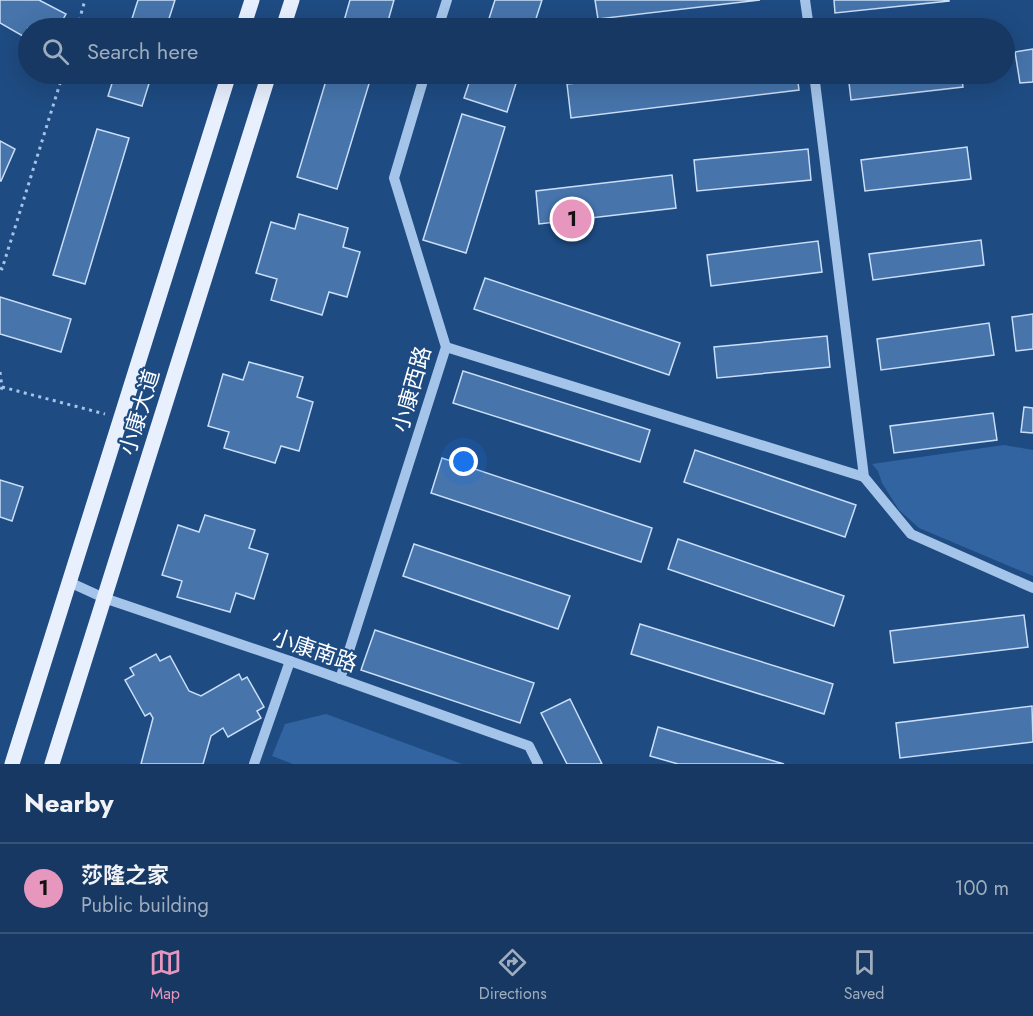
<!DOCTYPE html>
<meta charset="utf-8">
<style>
body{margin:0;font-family:Jost,"Noto Sans SC",sans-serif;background:#23436b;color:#f1f3f6}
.you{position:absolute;left:464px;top:462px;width:21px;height:21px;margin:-15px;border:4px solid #fff;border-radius:50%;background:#1a73e8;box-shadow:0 0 0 9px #1a73e833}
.badge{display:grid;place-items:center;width:39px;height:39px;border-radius:50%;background:#e797bd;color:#111;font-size:20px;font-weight:700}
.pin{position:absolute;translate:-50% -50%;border:3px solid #fff;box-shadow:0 2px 6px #0006}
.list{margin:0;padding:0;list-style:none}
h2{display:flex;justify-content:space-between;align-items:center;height:78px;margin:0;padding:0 24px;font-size:26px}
h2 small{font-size:20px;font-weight:400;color:#9eacbe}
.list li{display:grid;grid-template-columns:39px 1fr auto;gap:18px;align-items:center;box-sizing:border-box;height:90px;padding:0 24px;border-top:2px solid #355277}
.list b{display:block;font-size:22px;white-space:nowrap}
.list p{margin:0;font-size:20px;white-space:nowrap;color:#9eacbe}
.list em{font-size:20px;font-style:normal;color:#9eacbe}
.icon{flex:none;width:33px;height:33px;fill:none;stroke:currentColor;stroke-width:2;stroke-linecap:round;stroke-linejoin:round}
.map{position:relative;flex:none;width:1033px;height:764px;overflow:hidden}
.search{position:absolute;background:#163862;box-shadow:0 6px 24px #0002;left:18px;right:18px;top:18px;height:66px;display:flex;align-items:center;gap:15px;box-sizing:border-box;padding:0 21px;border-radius:33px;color:#9eacbe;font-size:22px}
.sheet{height:168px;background:#163862}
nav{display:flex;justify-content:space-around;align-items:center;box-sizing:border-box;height:84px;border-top:2px solid #355277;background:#163862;font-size:16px;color:#9eacbe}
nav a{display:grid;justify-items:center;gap:3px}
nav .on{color:#e797bd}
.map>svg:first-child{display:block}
.green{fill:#3264a1}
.building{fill:#4674ab;stroke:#c9def7;stroke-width:1.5}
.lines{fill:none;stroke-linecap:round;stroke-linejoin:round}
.path{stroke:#a4c4e9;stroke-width:3;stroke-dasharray:3 4.5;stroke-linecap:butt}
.minor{stroke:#a4c4e9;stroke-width:10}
.major{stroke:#e8f0fe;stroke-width:15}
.labels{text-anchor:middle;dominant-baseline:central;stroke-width:4.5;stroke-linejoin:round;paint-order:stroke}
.street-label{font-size:22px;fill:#fff;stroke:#1e4b82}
</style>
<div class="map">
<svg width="1033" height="764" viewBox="0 0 1033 764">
<rect width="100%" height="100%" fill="#1e4b82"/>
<!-- green -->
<g class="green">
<polygon points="1004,445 1033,450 1033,576 919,528 899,510 882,483 878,471 872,464"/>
<polygon points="326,714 462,764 293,764 272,756 285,724"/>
</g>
<!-- building -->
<g class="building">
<polygon points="0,0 39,0 66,14 58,28 28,28 28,39 0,23"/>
<polygon points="138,0 175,0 166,28 129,28"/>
<polygon points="350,0 394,0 386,28 342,28"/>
<polygon points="495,0 542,0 533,28 486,28"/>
<polygon points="595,0 760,0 598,19"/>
<polygon points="834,0 949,0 949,1 835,13"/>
<polygon points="1033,49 1033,82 1020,83 1015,52"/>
<polygon points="115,74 152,74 142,106 108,96"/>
<polygon points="328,74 372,74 337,189 297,177"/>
<polygon points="472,74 519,74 507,112 464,98"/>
<polygon points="655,74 797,74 799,90 571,118 567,84"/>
<polygon points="848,74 961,74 963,87 851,100"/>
<polygon points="462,114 505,127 466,253 423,240"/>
<polygon points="97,129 129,138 85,284 53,275"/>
<polygon points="0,141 15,149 1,181 0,181"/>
<polygon points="967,147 971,179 865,191 861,160"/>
<polygon points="808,149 811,180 697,191 694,160"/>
<polygon points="672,175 676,208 539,224 536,191"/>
<polygon points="299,214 348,228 343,247 360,252 347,297 329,292 322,315 271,300 277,279 256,273 271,222 295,229"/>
<polygon points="981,240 984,265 873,280 869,254"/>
<polygon points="818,241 822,272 711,286 707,255"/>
<polygon points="485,278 680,343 669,375 474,309"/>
<polygon points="0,297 71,319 61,352 0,334"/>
<polygon points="1033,314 1033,349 1016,351 1012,317"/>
<polygon points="989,323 994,355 881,370 877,339"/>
<polygon points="827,336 830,367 717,378 714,347"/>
<polygon points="249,362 303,377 297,397 313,402 299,451 281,446 275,463 224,448 229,432 208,426 223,374 243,380"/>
<polygon points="463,371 650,430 640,462 453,403"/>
<polygon points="1024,407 1033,408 1033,433 1021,432"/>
<polygon points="993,413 997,440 894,453 890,426"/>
<polygon points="695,450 856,505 845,537 684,482"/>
<polygon points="442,458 652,528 641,562 431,493"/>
<polygon points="0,480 23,487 12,521 0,517"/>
<polygon points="205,515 255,530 249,548 268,554 254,599 236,593 230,612 177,597 182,581 162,575 178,525 199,532"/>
<polygon points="678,539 844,596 834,626 668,569"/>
<polygon points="414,544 570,596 558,629 403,576"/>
<polygon points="1024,615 1028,647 894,663 890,631"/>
<polygon points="640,624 833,684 824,714 631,654"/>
<polygon points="375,630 534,683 520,723 361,670"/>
<polygon points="156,654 160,661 170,656 189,691 201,696 239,674 242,680 247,677 264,707 257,711 261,718 228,737 223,728 211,736 203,764 141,764 153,718 150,713 145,716 125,680 134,675 130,668"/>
<polygon points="570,699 602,764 567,764 541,713"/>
<polygon points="1032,706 1033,742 900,758 896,723"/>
<polygon points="658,727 784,764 678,764 650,756"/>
</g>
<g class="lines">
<!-- path -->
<g class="path">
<polyline points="77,28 85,0"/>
<polyline points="0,268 2,269 63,74"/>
<polyline points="0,372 2,387 0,393"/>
<polyline points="2,387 105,414"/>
</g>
<!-- minor -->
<g class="minor">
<polyline points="805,0 809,28"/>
<polyline points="438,28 447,0"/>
<polyline points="814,74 864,477 911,534 1033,588"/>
<polyline points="446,347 864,477"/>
<polyline points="69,582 104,598 290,661 529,746 538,764"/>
<polyline points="340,679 446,347 394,178 425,74"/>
<polyline points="254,764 290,661"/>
</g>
<!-- major -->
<g class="major">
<polyline points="243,28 252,0"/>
<polyline points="283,28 292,0"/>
<polyline points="12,764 229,74"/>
<polyline points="52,764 269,74"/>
</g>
</g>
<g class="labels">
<!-- street labels -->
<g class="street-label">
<text transform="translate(411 389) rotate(-74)">小康西路</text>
<text transform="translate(139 412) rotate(-73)">小康大道</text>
<text transform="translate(315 650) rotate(19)">小康南路</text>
</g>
</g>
</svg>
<div class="you"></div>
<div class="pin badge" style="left:572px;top:219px">1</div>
<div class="search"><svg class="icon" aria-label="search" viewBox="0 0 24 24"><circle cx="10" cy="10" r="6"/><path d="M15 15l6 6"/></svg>Search here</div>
</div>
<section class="sheet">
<h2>Nearby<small></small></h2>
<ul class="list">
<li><span class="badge">1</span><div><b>莎隆之家</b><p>Public building</p></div><em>100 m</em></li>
</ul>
</section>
<nav>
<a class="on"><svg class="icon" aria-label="map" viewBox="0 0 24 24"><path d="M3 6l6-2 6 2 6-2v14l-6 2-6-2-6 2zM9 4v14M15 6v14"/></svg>Map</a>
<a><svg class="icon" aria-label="directions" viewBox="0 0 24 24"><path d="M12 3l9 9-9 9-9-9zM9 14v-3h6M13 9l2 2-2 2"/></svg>Directions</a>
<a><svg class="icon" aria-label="saved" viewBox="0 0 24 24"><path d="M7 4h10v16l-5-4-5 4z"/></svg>Saved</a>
</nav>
